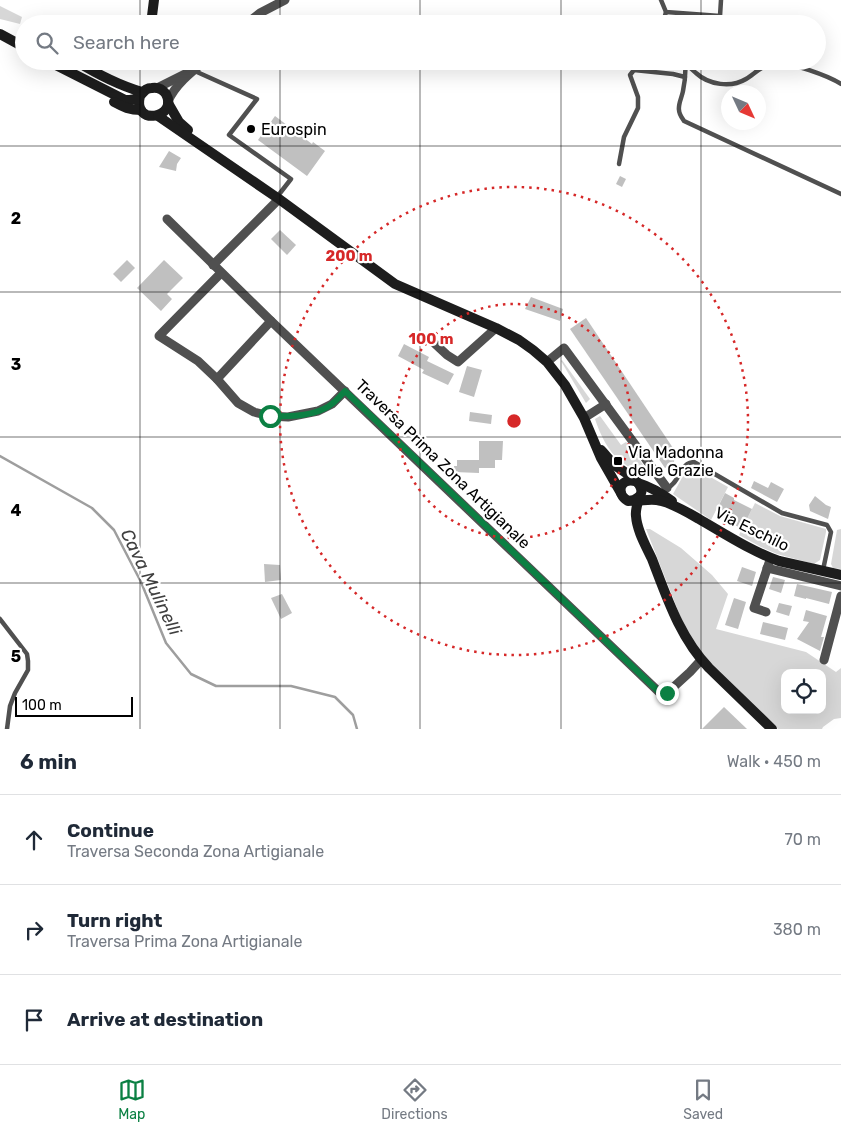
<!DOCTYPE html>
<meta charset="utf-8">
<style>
body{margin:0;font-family:Rubik,sans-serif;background:#f6f6f7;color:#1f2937}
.controls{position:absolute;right:15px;bottom:15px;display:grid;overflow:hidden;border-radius:10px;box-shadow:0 5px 20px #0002}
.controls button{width:45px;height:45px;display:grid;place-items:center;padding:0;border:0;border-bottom:1px solid #e0e1e3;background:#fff;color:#1f2937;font:25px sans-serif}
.compass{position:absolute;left:721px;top:85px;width:45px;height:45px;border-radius:50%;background:#fff;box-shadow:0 5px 20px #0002;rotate:134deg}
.scale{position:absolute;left:15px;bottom:12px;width:118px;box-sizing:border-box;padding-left:5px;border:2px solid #000;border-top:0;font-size:14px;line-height:18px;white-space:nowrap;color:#000;-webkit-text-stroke:4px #fff;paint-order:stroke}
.stop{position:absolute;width:15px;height:15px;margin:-11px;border:4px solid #0b8043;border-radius:50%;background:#fff}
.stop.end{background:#0b8043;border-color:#fff;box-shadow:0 1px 5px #0008}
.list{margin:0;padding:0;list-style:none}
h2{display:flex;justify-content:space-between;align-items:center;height:65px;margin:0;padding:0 20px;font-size:21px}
h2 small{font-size:16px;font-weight:400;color:#747a83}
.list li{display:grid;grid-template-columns:32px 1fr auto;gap:15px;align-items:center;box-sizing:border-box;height:90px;padding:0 20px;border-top:1px solid #e0e1e3}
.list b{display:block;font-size:19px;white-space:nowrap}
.list p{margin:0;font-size:16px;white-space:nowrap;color:#747a83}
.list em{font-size:16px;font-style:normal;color:#747a83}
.icon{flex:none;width:28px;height:28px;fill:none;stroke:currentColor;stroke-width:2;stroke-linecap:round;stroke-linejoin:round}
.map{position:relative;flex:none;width:841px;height:729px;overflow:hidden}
.search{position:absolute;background:#fff;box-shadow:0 5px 20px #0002;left:15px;right:15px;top:15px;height:55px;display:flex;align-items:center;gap:12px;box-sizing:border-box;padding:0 18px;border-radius:28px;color:#747a83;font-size:19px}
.sheet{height:335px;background:#fff}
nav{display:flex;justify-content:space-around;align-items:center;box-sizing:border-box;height:70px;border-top:1px solid #e0e1e3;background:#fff;font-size:14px;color:#747a83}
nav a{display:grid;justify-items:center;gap:2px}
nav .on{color:#0b8043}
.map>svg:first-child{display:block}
.green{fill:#d7d7d7;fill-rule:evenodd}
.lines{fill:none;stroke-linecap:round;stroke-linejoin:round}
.stream{stroke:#9e9e9e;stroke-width:2.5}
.building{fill:#c0c0c0}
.lane{stroke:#505050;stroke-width:4.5}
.street{stroke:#505050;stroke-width:9}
.secondary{stroke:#1d1d1d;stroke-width:10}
.route{stroke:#0b8043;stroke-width:6}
.grid{fill:none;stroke:#000;stroke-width:1;stroke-opacity:0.55}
.ring{fill:none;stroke:#d62828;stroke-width:2.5;stroke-dasharray:2.5 5}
.poi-dot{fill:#000;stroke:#fff;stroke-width:2}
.labels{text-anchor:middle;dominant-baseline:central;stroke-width:4.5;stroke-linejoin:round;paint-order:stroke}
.poi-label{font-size:16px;fill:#000;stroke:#fff;text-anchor:start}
.street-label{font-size:16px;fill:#000;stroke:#fff}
.water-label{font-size:18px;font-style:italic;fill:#3f3f3f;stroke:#fff}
.grid-label{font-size:16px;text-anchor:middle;font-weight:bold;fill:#000;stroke:#fff;stroke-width:4.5;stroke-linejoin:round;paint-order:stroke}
.centre{fill:#d62828;stroke:#fff;stroke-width:2.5}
.ring-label{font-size:15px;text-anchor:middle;font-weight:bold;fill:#d62828;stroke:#fff;stroke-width:4.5;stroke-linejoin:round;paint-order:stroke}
</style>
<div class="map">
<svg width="841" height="729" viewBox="0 0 841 729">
<rect width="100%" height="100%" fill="#fff"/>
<!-- green -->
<g class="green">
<polygon points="0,6 22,17 20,24 0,19"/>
<polygon points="562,360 590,399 586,403 561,361"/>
<path d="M600,416L621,445L626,442L628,444L644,466L646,477C638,472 629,468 622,462C608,452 600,434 595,419Z"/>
<polygon points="691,466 728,487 711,520 673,494 688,467"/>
<polygon points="755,503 780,516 826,529 826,532 820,560 814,564 777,554 761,547 739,535"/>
<path d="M646,529H650L681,548L712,575L728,594L716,629L806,652L836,672L841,668V718L834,719L823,727L822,729H778L703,656L686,631ZM785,673H822V710H785Z"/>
<polygon points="841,529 841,569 833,568 831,564 837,530"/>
</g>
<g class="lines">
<!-- stream -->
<polyline class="stream" points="0,456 92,508 114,530 141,582 166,643 191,674 216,686 291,686 335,697 353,715 357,729"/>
</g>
<!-- building -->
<g class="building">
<polygon points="275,116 312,144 313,142 325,151 307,176 258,140"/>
<polygon points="169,151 181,158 177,164 176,171 159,167"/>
<polygon points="620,176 626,179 622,187 616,184"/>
<polygon points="280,230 296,245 287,255 271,239"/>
<polygon points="127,260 135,268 121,282 113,274"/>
<polygon points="164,260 183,278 167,294 172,299 161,311 137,288"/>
<polygon points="531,297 563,309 560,321 525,309"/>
<polygon points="586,318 675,451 674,462 665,468 570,329"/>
<polygon points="404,344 429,357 427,361 454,374 448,385 422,373 424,370 398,356"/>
<polygon points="467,366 482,370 474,397 459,392"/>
<polygon points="470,412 492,415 491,424 469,421"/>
<polygon points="479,441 503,441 502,460 495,460 495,468 479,468 479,473 454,472 454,466 457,466 457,460 479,460"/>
<polygon points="754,481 768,488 771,482 784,489 777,502 751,488"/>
<polygon points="725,493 734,498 734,500 752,509 742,529 733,524 735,520 716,511"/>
<polygon points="815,496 826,505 831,507 828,519 810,511 809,505"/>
<polygon points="264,564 280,565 281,580 265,582"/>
<polygon points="742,567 756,572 752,586 737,581"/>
<polygon points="773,577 785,580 781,593 769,589"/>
<polygon points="797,584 832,592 829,604 806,598 806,599 794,596"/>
<polygon points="282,594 292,613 281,619 271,598"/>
<polygon points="734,598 746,602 738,629 725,625"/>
<polygon points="779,603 792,606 789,616 776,612"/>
<polygon points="806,610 827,616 821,637 824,637 820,651 797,639 809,622 803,621"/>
<polygon points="763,622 788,628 785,640 760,634"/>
<polygon points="724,707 747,729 702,729"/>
</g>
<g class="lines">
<!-- lane -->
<g class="lane">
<polyline points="661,0 666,12 720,16 721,0"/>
<polyline points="666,12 664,19 666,24"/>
<path d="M685,62C688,66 692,70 696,73C709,85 731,88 746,79C753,75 760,67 768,65C771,64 773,63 776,63C790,62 829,76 841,84"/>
<path d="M685,63C686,72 685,81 683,91C682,97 678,104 679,110C679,114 682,118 684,121L841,194"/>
<polyline points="194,69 197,72 257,99 229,135 291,179 277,197"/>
<polyline points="619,164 624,137 638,108 638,97 630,75 634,70 673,74 685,77"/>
<path d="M667,488C680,483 680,462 694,462L782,513L827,525L831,532L823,570"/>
<polyline points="0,619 27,654 28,661 28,670 15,693 10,706 7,729"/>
</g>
<!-- street -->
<g class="street">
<polyline points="246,24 260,13 285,0"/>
<polyline points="157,88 185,74"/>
<path d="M168,101C176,84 190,73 205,61"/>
<polyline points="167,219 271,321 659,692 667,693 690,672 701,660"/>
<polyline points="213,265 279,199"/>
<polyline points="221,273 159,336 198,361 217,379 238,403 254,412 270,416 288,417 318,411 332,404 345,391"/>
<polyline points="432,341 447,355 458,362 496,328"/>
<polyline points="547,362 564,348 667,488"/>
<polyline points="217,379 271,321"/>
<polyline points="584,418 606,404"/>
<polyline points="767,568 841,586"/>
<polyline points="766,612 754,608 769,563"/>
<polyline points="824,660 841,596"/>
</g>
<!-- secondary -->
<g class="secondary">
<polyline points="151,24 154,0"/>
<polyline points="0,34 24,47"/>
<path d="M48,61L125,100C130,100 136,100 140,96C144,92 145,88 152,88C158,87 163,90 166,94C179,118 132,127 140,96"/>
<path d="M76,61C97,74 118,85 142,92"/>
<path d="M114,102C123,107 130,110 141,110"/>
<polyline points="168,103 179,122 188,130"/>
<polyline points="158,116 279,199 395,284 496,328 519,340 533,350 547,362 565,385 584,418 601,458 621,493"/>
<path d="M601,450C606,455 610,461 615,465C621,470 637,479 640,486C645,495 636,501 628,501C615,493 620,478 635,481"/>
<path d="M638,483C651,487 661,493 672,501"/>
<path d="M639,497C638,503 635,510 636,516C637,531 646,546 652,559C667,598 680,638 709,668L772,729"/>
<path d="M634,501C643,501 652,498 661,501C674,504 687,512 699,519C725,534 751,551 779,561L841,575"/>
</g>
</g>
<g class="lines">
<!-- route -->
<path class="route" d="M270,416C290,417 318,416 333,403C337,400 341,395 345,391L659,692L667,693"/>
</g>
<!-- grid -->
<path class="grid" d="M140,0V24M280,0V24M420,0V24M561,0V24M701,0V24M140,61V729M280,61V729M420,61V729M561,61V729M701,61V729M0,146H841M0,292H841M0,437H841M0,583H841"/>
<!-- distance rings -->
<g class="ring">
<circle cx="514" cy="421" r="117"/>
<circle cx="514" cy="421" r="234"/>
</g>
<!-- markers -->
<g class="poi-dot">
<circle cx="251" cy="129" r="5"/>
<rect x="613" y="456" width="10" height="10" rx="2.5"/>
</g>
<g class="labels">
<!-- poi labels -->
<g class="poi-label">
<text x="261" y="129">Eurospin</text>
<text x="628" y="452">Via Madonna<tspan x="628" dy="18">delle Grazie</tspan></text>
</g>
<!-- street labels -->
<g class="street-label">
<text transform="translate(443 464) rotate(44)">Traversa Prima Zona Artigianale</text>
<text transform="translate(752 529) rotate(26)">Via Eschilo</text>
</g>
<!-- water labels -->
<g class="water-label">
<text transform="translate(151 582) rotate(64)">Cava Mulinelli</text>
</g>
</g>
<g class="grid-label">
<text x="16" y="224">2</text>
<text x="16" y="370">3</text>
<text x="16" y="516">4</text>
<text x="16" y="662">5</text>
</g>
<circle cx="514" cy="421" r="8" class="centre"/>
<g class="ring-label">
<text x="349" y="261">200 m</text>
<text x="431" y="344">100 m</text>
</g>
</svg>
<div class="controls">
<button><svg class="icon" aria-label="locate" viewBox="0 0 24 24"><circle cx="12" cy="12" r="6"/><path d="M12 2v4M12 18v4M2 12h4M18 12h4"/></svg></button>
</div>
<svg class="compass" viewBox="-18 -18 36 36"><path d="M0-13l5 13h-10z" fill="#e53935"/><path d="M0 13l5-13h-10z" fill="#747a83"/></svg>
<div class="scale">100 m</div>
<div class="stop" style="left:270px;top:416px"></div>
<div class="stop end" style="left:667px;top:693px"></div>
<div class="search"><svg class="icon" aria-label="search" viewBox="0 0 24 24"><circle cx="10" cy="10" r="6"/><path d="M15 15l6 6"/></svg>Search here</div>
</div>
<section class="sheet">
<h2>6 min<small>Walk · 450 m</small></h2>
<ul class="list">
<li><svg class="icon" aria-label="ahead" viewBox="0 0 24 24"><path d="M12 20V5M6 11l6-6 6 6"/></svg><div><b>Continue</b><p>Traversa Seconda Zona Artigianale</p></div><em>70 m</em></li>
<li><svg class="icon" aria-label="right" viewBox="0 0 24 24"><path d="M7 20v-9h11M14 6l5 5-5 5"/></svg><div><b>Turn right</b><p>Traversa Prima Zona Artigianale</p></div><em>380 m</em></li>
<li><svg class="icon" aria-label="arrive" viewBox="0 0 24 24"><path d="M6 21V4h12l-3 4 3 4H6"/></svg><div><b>Arrive at destination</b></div></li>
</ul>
</section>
<nav>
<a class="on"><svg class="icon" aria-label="map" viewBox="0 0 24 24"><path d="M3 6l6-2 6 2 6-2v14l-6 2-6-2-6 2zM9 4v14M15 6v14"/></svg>Map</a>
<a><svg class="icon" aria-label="directions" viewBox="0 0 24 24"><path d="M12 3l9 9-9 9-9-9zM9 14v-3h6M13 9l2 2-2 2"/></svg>Directions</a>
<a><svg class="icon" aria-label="saved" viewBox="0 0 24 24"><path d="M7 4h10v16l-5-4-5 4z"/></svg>Saved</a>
</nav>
